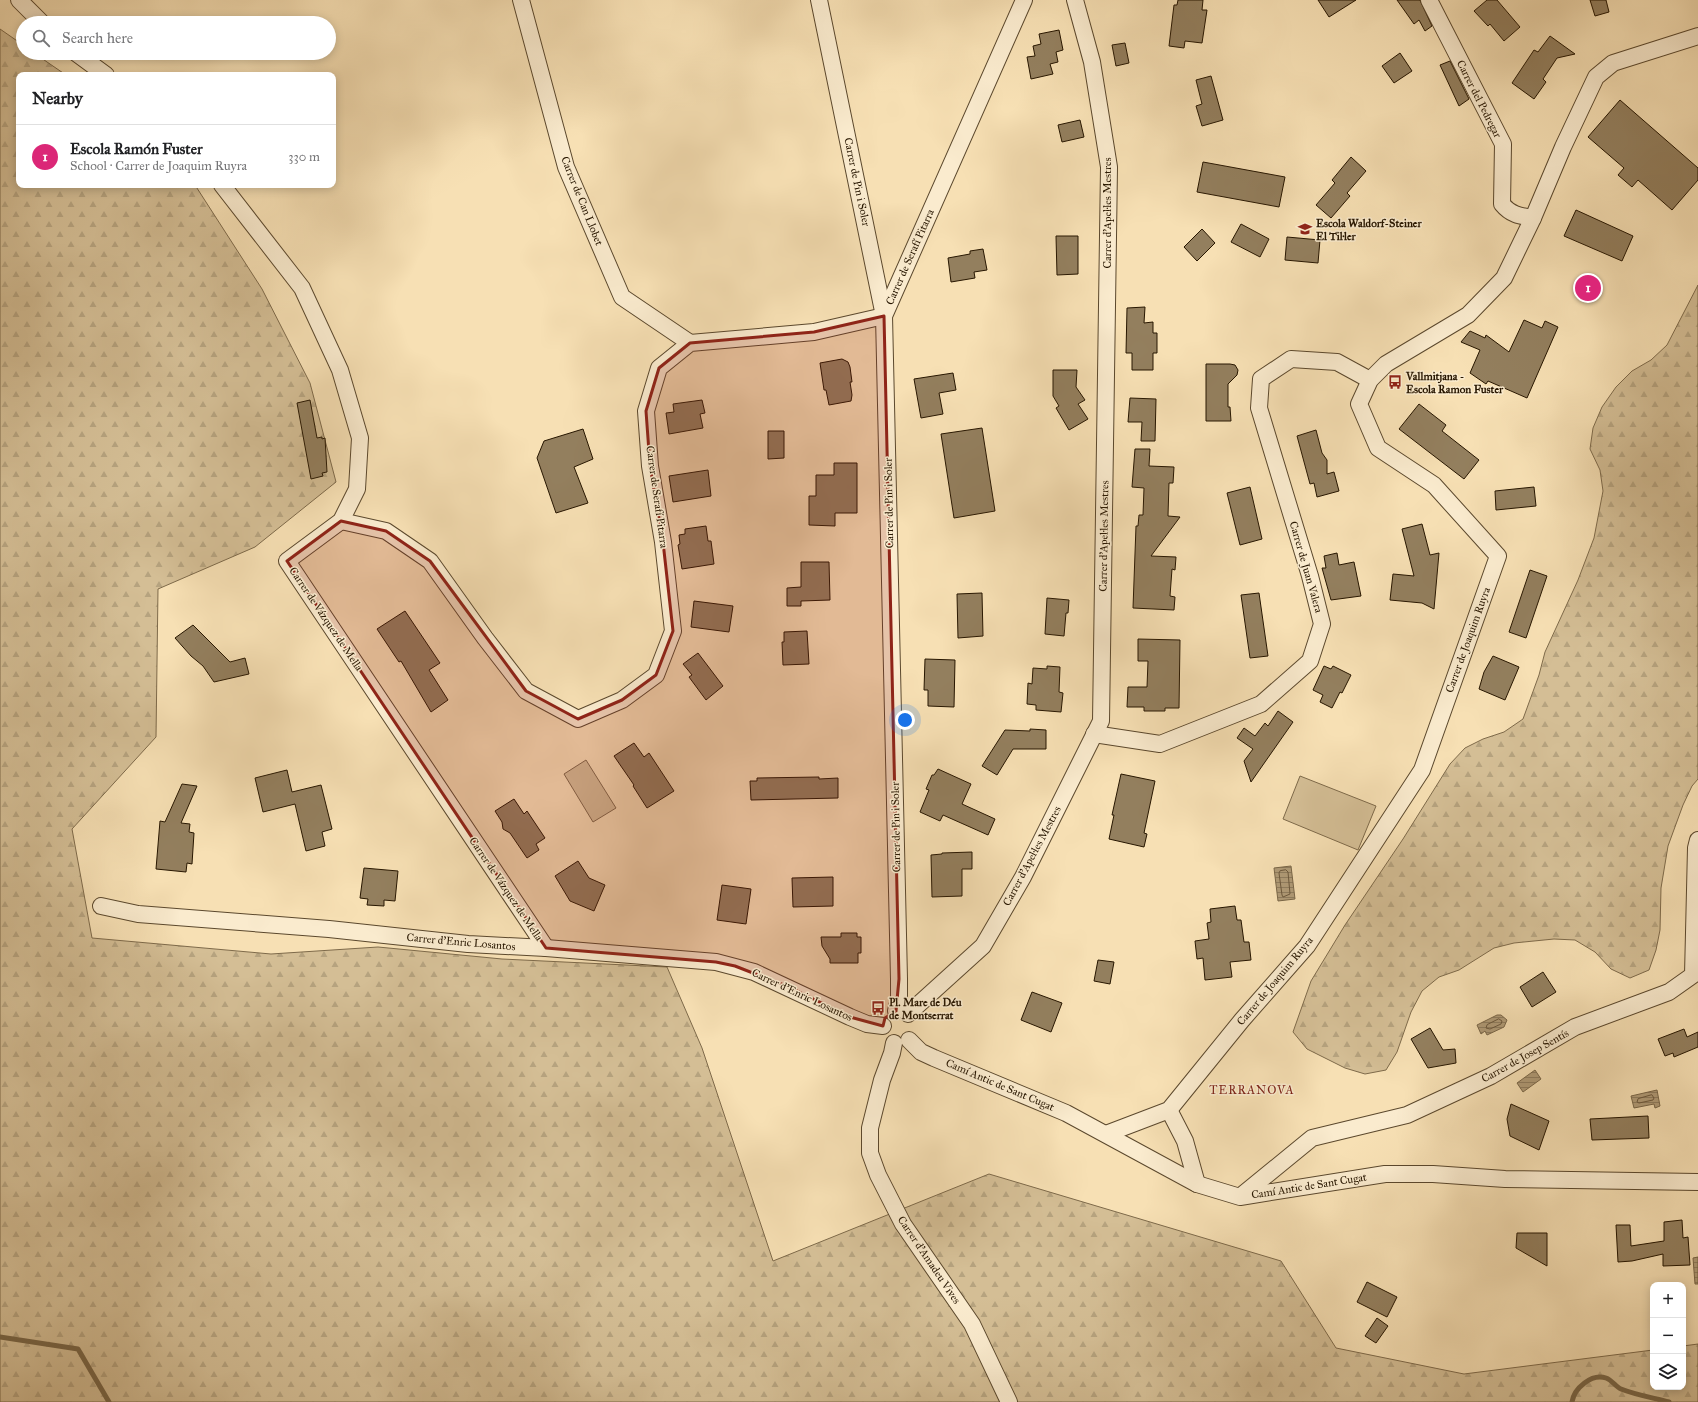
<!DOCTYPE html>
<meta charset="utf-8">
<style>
body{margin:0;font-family:"IM FELL Great Primer",serif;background:#f6f6f6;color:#202124}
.controls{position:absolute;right:12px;bottom:12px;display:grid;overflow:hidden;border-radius:8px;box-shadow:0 2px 10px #0003}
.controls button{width:36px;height:36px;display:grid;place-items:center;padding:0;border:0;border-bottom:1px solid #e0e0e0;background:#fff;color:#202124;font:20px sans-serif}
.you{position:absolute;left:905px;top:720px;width:14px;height:14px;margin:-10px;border:3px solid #fff;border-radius:50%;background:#1a73e8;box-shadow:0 0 0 6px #1a73e833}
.badge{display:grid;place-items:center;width:26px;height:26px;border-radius:50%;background:#db2777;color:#fff;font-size:13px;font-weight:700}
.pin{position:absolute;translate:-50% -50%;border:2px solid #fff;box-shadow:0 1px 4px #0006}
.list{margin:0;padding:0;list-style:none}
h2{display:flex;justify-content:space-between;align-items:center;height:52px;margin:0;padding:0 16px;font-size:17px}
h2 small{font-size:13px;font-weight:400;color:#757577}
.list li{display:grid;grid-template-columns:26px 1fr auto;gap:12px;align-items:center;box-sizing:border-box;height:64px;padding:0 16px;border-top:1px solid #e0e0e0}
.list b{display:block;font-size:15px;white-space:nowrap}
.list p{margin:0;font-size:13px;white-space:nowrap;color:#757577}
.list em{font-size:13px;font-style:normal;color:#757577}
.icon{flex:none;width:22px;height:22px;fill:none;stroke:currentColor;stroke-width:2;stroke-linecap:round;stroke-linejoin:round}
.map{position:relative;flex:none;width:1698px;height:1402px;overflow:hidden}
.search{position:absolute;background:#fff;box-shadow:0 2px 10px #0003;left:16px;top:16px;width:320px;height:44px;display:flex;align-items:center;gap:10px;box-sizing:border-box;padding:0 14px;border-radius:22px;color:#757577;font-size:15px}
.panel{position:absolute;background:#fff;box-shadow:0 2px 10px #0003;left:16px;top:72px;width:320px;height:116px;border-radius:8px}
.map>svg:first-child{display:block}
.forest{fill:url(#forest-firs);stroke:#7e6a4a}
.garden{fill:#d4be95;stroke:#7e6a4a}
.water{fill:url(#water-rules);stroke:#796647}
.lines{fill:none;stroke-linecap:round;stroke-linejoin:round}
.shore{stroke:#6c583c;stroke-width:1}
.stream{stroke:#796647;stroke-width:5}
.building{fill:#937f5e;stroke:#271600}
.street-casing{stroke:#5b482d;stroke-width:18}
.street{stroke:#faebce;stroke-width:16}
.marked{fill:#8f2418;fill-opacity:0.2;stroke:#8f2418;stroke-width:3;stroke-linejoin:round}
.labels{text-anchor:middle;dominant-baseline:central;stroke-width:3;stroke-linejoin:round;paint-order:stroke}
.street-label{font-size:11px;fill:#271600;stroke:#faebce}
.poi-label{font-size:11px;font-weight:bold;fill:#271600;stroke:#faebce;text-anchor:start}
.neighbourhood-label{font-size:12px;letter-spacing:1px;fill:#7a1f14;stroke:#faebce}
</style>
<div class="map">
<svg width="1698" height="1402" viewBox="0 0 1698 1402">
<defs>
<pattern id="forest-firs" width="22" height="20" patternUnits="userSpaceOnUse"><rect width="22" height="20" fill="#d4be95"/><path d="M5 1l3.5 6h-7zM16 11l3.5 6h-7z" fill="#b6a37f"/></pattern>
<pattern id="water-rules" width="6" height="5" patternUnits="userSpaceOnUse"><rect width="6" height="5" fill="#b09b77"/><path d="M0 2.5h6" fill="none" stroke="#8f7d5f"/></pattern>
</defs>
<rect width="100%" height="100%" fill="#f7e0b4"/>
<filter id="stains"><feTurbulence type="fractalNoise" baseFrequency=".005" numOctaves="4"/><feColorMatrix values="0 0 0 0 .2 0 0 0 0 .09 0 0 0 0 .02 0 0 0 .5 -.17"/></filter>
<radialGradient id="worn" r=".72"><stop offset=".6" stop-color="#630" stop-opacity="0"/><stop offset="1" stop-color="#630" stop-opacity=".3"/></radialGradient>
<!-- forest -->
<g class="forest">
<polygon points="0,29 23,45 23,53 34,53 66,75 19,75 19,185 195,185 262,289 310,383 336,482 255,547 158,589 156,737 72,829 92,938 271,954 378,947 502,959 667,967 702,1048 773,1261 989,1174 1281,1261 1336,1348 1464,1374 1653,1350 1653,1387 1683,1387 1683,1346 1698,1344 1698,1402 0,1402"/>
<polygon points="1698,285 1698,779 1692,786 1683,805 1668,846 1661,888 1660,930 1656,950 1649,970 1630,978 1611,969 1595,952 1575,940 1554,939 1514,943 1494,948 1459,970 1439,977 1422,991 1411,1012 1397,1052 1386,1070 1365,1074 1345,1068 1307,1049 1293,1032 1311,981 1345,925 1403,839 1450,764 1465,748 1483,739 1504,732 1523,719 1539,675 1545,652 1578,580 1594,538 1603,491 1600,470 1590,449 1593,428 1602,407 1616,387 1632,371 1651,360 1667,345"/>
</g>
<!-- garden -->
<g class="garden">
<polygon points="586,760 616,808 593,822 564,774"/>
<polygon points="1300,776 1376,806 1358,850 1283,819"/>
</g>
<!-- water -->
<g class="water">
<polygon points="1291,866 1295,899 1278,901 1274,868"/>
<polygon points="1497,1015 1501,1015 1507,1020 1504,1027 1487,1035 1485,1031 1481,1034 1477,1025"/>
<polygon points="1535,1070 1541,1079 1523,1092 1517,1083"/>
<polygon points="1657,1090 1660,1106 1655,1108 1654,1104 1634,1108 1631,1096"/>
<polygon points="1698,1257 1698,1284 1695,1284 1693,1258"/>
</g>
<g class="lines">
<!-- shore -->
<g class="shore">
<polygon points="1286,870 1288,872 1290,894 1283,897 1282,895 1279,873 1280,871"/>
<polygon points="1499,1019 1502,1021 1501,1024 1490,1029 1486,1028 1487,1025"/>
<polygon points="1652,1095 1654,1098 1653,1100 1639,1103 1637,1102 1638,1099"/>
</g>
<!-- stream -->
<g class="stream">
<polyline points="0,1337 78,1349 109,1402"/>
<path d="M1572,1402C1574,1388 1592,1373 1606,1378C1612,1380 1616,1387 1621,1389C1636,1395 1654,1398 1669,1402"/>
</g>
</g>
<!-- building -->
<g class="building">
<polygon points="1178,0 1203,0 1202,10 1207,10 1202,43 1185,41 1184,48 1169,46 1174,5 1177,5"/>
<polygon points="1318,0 1356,0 1329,17"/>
<polygon points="1397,0 1420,0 1432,26 1425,31 1419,20 1414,24"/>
<polygon points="1487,0 1497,0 1520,27 1504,41 1490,24 1488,26 1474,11"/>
<polygon points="1590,0 1606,0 1609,12 1595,16"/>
<polygon points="1059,30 1063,50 1056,52 1058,62 1050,64 1053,74 1031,79 1027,57 1035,56 1033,46 1041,44 1039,34"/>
<polygon points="1550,36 1575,54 1557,58 1543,79 1546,82 1534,99 1512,83 1534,50 1538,52"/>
<polygon points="1125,43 1129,63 1116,66 1112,45"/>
<polygon points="1400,53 1412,71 1394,83 1382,66"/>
<polygon points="1450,61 1469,99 1459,106 1440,65"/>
<polygon points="1211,76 1223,120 1202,126 1196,106 1202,104 1196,80"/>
<polygon points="1620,100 1698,168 1698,180 1672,210 1638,180 1632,187 1618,175 1624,168 1588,137"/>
<polygon points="1080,120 1084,137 1062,142 1058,125"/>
<polygon points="1351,157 1366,171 1347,193 1350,196 1331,218 1316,205 1335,183 1332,180"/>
<polygon points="1203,162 1285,177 1279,207 1197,192"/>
<polygon points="1576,210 1633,236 1622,261 1564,236"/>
<polygon points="1241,224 1269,239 1260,257 1231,242"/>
<polygon points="1202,229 1215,243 1197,261 1184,247"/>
<polygon points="1056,236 1078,236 1078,274 1057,275"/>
<polygon points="1287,237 1320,240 1318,263 1285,260"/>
<polygon points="983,249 987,270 974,272 975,278 951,282 948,258 970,254 970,251"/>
<polygon points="1145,307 1144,323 1153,322 1153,333 1157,333 1157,353 1153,353 1153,370 1132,370 1132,353 1126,353 1127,308"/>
<polygon points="1524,320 1542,328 1545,321 1558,327 1527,398 1488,381 1486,384 1470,373 1480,350 1461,342 1470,331 1485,338 1486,335 1509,352"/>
<polygon points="842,359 848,362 850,367 852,382 850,382 852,395 851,401 829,405 826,390 824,390 820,363"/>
<polygon points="1206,364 1230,364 1235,365 1238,370 1237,375 1228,384 1228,407 1230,407 1231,421 1206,421"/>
<polygon points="1053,370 1077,370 1076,387 1085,400 1078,404 1088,419 1069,430 1056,408 1059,406 1053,396"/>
<polygon points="953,373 956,390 939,393 943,414 921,418 914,379"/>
<polygon points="1130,398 1156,399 1155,441 1141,441 1142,422 1128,422"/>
<polygon points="310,400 317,438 322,437 322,439 325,438 327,472 322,473 323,476 311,479 297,403"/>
<polygon points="702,400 705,413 700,414 703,428 669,434 666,413 674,412 673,404"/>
<polygon points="1419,404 1446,425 1442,431 1479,460 1464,479 1399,429"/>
<polygon points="982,428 995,511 954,518 941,434"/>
<polygon points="583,429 593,459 574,467 588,503 556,513 537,458 544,441"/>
<polygon points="1316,430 1322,453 1327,460 1327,474 1334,472 1339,491 1317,497 1314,483 1310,484 1297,436"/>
<polygon points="768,431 784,431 784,458 768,459"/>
<polygon points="1135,449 1150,449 1149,466 1174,467 1173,483 1169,483 1168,516 1180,517 1151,556 1176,557 1175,570 1172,569 1170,596 1175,597 1174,610 1133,608 1136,526 1138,526 1139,515 1143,515 1144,488 1132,487"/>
<polygon points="834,463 857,463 857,513 835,513 835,526 809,525 809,496 816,496 816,475 834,475"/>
<polygon points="708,470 711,496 673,502 669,476"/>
<polygon points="1250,487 1262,539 1240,545 1227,493"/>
<polygon points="1534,487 1536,506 1496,510 1495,491"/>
<polygon points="1422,524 1430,555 1439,553 1434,609 1422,603 1390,600 1393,574 1414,576 1402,529"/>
<polygon points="706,526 708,541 711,541 714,564 682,569 678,545 680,544 679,535 685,534 685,529"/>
<polygon points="1337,553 1339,565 1354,562 1361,596 1331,600 1322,568 1326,568 1324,556"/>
<polygon points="801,562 829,562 830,600 801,601 801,606 787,606 787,588 801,587"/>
<polygon points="1530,570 1547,576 1526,638 1509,632"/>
<polygon points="982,593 983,636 958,638 957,594"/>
<polygon points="1259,593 1268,656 1250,658 1241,595"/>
<polygon points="1047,598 1069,600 1068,613 1066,613 1064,636 1045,634"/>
<polygon points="694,601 733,606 729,632 691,627"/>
<polygon points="405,611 440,663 429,670 448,700 431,712 401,661 399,662 377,629"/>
<polygon points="193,625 230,662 245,658 249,674 214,682 203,666 191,656 175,638"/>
<polygon points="807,631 809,664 783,665 782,642 784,642 784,632"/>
<polygon points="1138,639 1180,640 1179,708 1165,708 1165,711 1144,711 1144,707 1127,707 1128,687 1147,687 1148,661 1138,661"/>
<polygon points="698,653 723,686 706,700 689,677 692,675 683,664"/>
<polygon points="1493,656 1519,667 1505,700 1479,689 1484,672"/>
<polygon points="925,659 955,660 954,707 928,706 928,690 924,690"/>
<polygon points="1047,666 1060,667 1059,692 1063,693 1061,712 1036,710 1036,705 1027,704 1028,683 1032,684 1033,668 1047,669"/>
<polygon points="1324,666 1331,669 1333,666 1351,675 1342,693 1340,692 1332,708 1320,702 1323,695 1313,690"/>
<polygon points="1278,711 1293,722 1251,782 1244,761 1253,749 1237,738 1244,728 1255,736 1265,723 1268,726"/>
<polygon points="1030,729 1046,730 1046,749 1013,749 997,775 982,766 1005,730 1030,731"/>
<polygon points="634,743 644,757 649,753 674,791 647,808 633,786 634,785 614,756"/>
<polygon points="938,769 971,784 962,804 995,819 988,835 943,815 940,821 920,812 929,790 926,789 932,775 934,775"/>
<polygon points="287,770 292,792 321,785 332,829 322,832 325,846 306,851 295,804 263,812 255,778"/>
<polygon points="1121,774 1155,781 1144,833 1147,834 1144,847 1109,839 1114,815 1112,815"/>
<polygon points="819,777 819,779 838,778 838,798 751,800 750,781 757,781 757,778"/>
<polygon points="182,784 197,786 181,823 190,824 189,832 194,833 192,864 187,863 186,872 156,869 160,821 165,822"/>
<polygon points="514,799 524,814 527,811 545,838 536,844 539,850 527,858 510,833 503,829 502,822 495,811"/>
<polygon points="972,852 972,869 962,869 962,896 932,897 931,855 942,854 942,853"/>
<polygon points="578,861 589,878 605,885 594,911 570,901 555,876"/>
<polygon points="364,868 398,871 395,901 384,900 384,906 367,905 368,899 360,898"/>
<polygon points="833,877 833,906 793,907 792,878"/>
<polygon points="722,885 751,889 746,924 717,920"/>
<polygon points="1235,906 1237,920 1241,920 1244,942 1249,942 1251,960 1230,962 1232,977 1205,980 1203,958 1197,959 1195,941 1209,939 1207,923 1211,922 1210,909"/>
<polygon points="841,933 857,933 857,937 861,937 861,953 858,953 858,963 830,963 830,959 822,946 821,937 841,937"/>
<polygon points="1098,960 1114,962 1110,984 1094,981"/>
<polygon points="1543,972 1556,992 1532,1007 1520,987"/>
<polygon points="1032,992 1062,1003 1051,1032 1021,1020"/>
<polygon points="1430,1028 1443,1050 1455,1049 1456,1063 1428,1068 1411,1039"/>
<polygon points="1684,1029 1687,1037 1698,1032 1698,1047 1674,1057 1673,1053 1665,1056 1658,1039"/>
<polygon points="1511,1104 1549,1121 1539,1150 1510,1136 1507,1119"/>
<polygon points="1648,1116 1649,1138 1592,1140 1590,1119"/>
<polygon points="1682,1220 1683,1238 1688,1237 1690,1265 1663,1266 1663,1254 1632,1261 1618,1262 1616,1225 1630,1225 1631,1246 1664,1241 1664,1222"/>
<polygon points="1517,1233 1547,1233 1547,1266 1516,1248"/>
<polygon points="1367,1282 1397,1297 1387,1317 1357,1302"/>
<polygon points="1377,1318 1388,1326 1376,1343 1365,1336"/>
</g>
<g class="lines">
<defs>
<g id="street">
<polyline points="19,0 42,23"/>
<polyline points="521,0 566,167 622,297 690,343"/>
<polyline points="819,0 884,316 899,979 899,999 896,1011"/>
<path d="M1429,0L1503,144L1502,204C1511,215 1520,216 1533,218"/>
<polyline points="76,53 106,75"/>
<polyline points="222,185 302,288 340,370 360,438 357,489 341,521 287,561 546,948"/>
<polyline points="341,521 386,531 430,561 485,638 526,691 578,719 622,700 656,675 673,631 663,542 650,466 646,411 659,368 690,343 814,332 884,316 1024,0"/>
<polyline points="1094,734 1160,744 1261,704 1310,661 1322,624 1310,576 1259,408 1261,379 1291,359 1337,362 1370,380"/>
<polyline points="101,906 138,914 329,929 468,944 546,948 716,962 754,972 850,1017 867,1024 883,1026"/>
<polyline points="908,1014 983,946 1023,877 1101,721 1109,167 1092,62 1075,0"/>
<polyline points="909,1040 921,1052 934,1058 1066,1113 1197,1184 1240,1197 1385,1174 1433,1174 1505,1179 1698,1182"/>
<polyline points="894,1043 892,1053 882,1080 870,1128 870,1153 878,1175 903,1224 972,1324 1009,1402"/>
<polyline points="1169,1110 1185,1141 1197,1184"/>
<polyline points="1106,1134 1169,1110 1242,1020 1307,946 1422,770 1498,556 1434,485 1378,448 1359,404 1370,380 1386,364 1468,315 1504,278 1533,218 1563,147 1596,77 1613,63 1698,36"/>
<polyline points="1241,1196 1312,1138 1407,1115 1491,1076 1575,1027 1669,992 1693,975 1696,848 1698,840"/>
</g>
</defs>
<!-- street casing -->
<use href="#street" class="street-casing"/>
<!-- street -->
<use href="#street" class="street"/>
</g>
<!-- marked area -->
<path class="marked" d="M884,316L899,979L896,1011L885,1018L883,1026L850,1017L789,987L735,966L716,962L546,948L287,561L341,521L386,531L430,561L526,691L578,719L622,700L656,675L673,631L663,542L650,466L646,411L659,368L690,343L814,332Z"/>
<!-- icons -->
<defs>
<symbol id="school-bare" viewBox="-9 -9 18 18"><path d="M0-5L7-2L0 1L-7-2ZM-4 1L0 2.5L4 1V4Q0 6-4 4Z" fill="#8f2418" stroke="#faebce" stroke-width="2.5" paint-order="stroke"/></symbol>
<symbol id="bus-bare" viewBox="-9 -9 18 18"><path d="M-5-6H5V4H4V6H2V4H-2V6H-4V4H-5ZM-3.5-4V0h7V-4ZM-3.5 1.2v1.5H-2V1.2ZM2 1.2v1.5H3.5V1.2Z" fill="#8f2418" stroke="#faebce" stroke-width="2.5" paint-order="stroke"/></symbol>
</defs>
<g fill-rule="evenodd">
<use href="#school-bare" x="1295" y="219" width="20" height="20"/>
<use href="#bus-bare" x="1385" y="372" width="20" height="20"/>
<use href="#bus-bare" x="868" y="998" width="20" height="20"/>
</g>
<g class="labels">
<!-- street labels -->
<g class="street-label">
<text transform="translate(1479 99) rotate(63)">Carrer del Pedregar</text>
<text transform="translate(857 182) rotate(78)">Carrer de Pin i Soler</text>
<text transform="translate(582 201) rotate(68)">Carrer de Can Llobet</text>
<text transform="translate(1107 213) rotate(-90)">Carrer d'Apel·les Mestres</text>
<text transform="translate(910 257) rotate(-66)">Carrer de Serafí Pitarra</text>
<text transform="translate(657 497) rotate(82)">Carrer de Serafí Pitarra</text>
<text transform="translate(889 503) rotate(-91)">Carrer de Pin i Soler</text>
<text transform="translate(1104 536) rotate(-89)">Carrer d'Apel·les Mestres</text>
<text transform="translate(1306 567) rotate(74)">Carrer de Juan Valera</text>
<text transform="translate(326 619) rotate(56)">Carrer de Vázquez de Mella</text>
<text transform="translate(1468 640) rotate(-70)">Carrer de Joaquim Ruyra</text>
<text transform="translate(896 827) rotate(-91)">Carrer de Pin i Soler</text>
<text transform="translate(1032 856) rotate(-62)">Carrer d'Apel·les Mestres</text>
<text transform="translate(506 889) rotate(56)">Carrer de Vázquez de Mella</text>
<text transform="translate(461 942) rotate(5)">Carrer d'Enric Losantos</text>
<text transform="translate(1275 981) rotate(-50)">Carrer de Joaquim Ruyra</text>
<text transform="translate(802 995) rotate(25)">Carrer d'Enric Losantos</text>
<text transform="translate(1525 1056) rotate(-29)">Carrer de Josep Sentís</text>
<text transform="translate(1000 1085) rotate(23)">Camí Antic de Sant Cugat</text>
<text transform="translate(1309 1186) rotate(-9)">Camí Antic de Sant Cugat</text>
<text transform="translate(929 1260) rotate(56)">Carrer d'Amadeu Vives</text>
</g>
<!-- poi labels -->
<g class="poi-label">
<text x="1316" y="223">Escola Waldorf-Steiner<tspan x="1316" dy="13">El Til·ler</tspan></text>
<text x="1406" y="376">Vallmitjana -<tspan x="1406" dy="13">Escola Ramon Fuster</tspan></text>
<text x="889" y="1002">Pl. Mare de Déu<tspan x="889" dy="13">de Montserrat</tspan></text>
</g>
<!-- neighbourhood labels -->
<g class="neighbourhood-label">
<text x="1252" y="1090">TERRANOVA</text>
</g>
</g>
<rect width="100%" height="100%" filter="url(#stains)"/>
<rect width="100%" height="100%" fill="url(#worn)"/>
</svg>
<div class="controls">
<button>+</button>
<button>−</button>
<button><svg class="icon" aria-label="layers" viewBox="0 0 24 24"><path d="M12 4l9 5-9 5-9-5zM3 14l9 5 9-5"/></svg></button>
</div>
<div class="you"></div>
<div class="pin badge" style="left:1588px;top:288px">1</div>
<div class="search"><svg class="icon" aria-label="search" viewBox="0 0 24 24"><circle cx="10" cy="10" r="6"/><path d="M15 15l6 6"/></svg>Search here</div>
<section class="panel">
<h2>Nearby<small></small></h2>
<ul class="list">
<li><span class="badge">1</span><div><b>Escola Ramón Fuster</b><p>School · Carrer de Joaquim Ruyra</p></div><em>330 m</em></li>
</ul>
</section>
</div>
